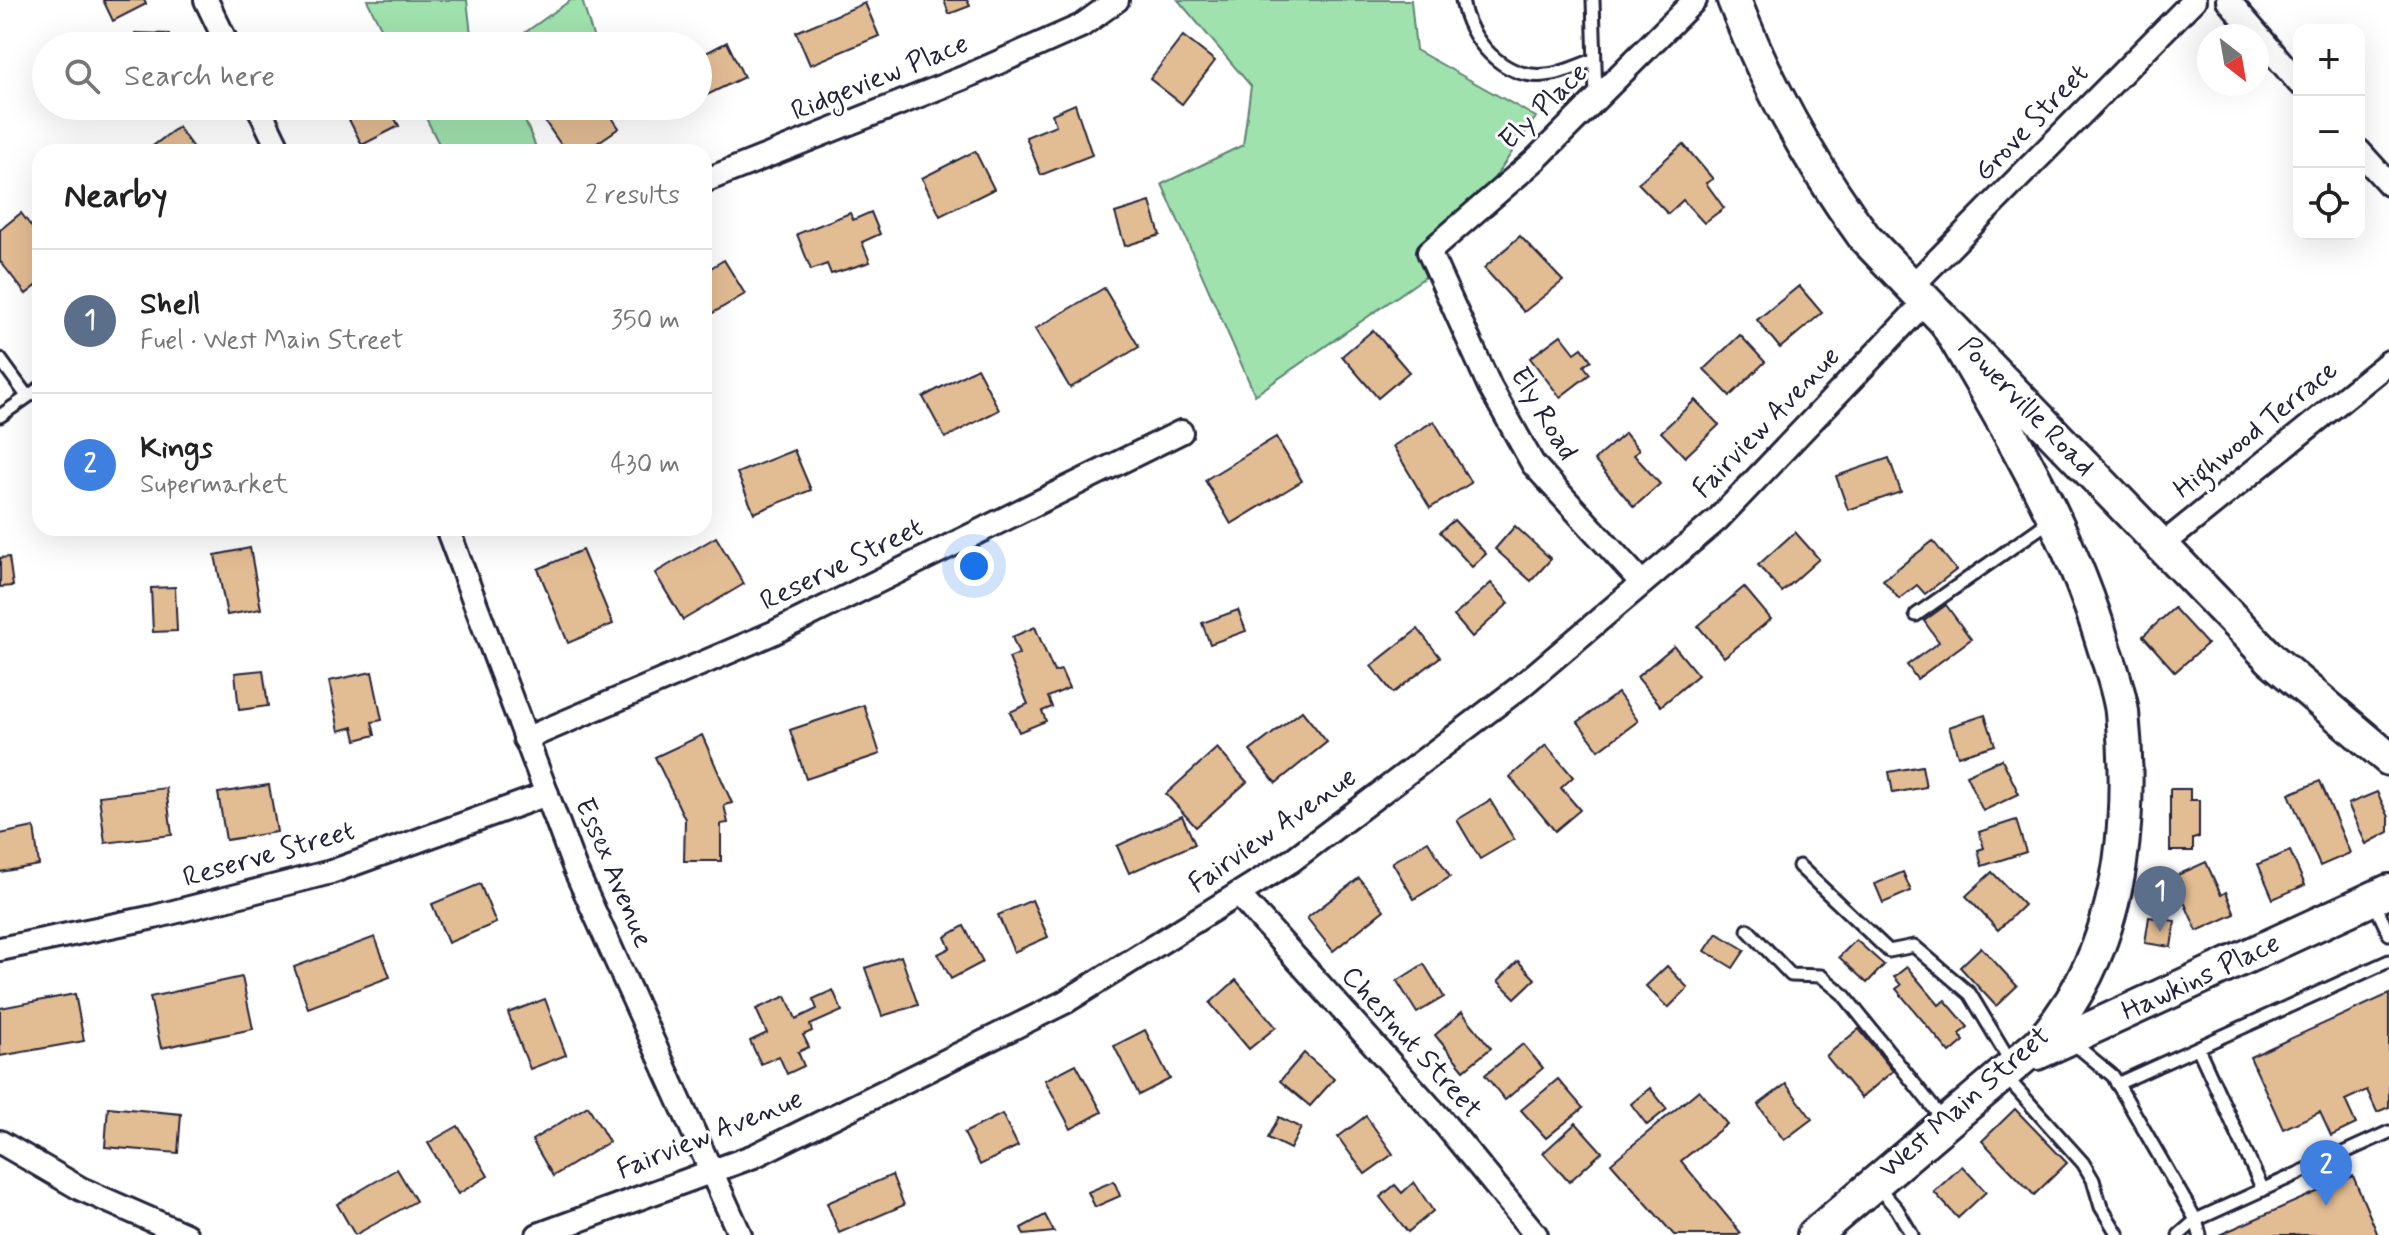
<!DOCTYPE html>
<meta charset="utf-8">
<style>
body{margin:0;font-family:Mynerve,sans-serif;background:#f2f2f2;color:#222}
.controls{position:absolute;right:24px;top:24px;display:grid;overflow:hidden;border-radius:16px;box-shadow:0 8px 32px #0002}
.controls button{width:72px;height:72px;display:grid;place-items:center;padding:0;border:0;border-bottom:2px solid #e0e0e0;background:#fff;color:#222;font:40px sans-serif}
.compass{position:absolute;left:2197px;top:24px;width:72px;height:72px;border-radius:50%;background:#fff;box-shadow:0 8px 32px #0002;rotate:149deg}
.you{position:absolute;left:974px;top:566px;width:28px;height:28px;margin:-20px;border:6px solid #fff;border-radius:50%;background:#1a73e8;box-shadow:0 0 0 12px #1a73e833}
.badge{display:grid;place-items:center;width:52px;height:52px;border-radius:50%;background:#1f6fb2;color:#fff;font-size:26px;font-weight:700}
.pin{position:absolute;translate:-50% -66px;filter:drop-shadow(0 2px 4px #0008)}
.pin::after{content:'';position:absolute;top:42px;width:28px;height:24px;background:inherit;clip-path:polygon(0 0,100% 0,50% 100%)}
.list{margin:0;padding:0;list-style:none}
h2{display:flex;justify-content:space-between;align-items:center;height:104px;margin:0;padding:0 32px;font-size:34px}
h2 small{font-size:26px;font-weight:400;color:#767676}
.list li{display:grid;grid-template-columns:52px 1fr auto;gap:24px;align-items:center;box-sizing:border-box;height:144px;padding:0 32px;border-top:2px solid #e0e0e0}
.list b{display:block;font-size:30px;white-space:nowrap}
.list p{margin:0;font-size:26px;white-space:nowrap;color:#767676}
.list em{font-size:26px;font-style:normal;color:#767676}
.icon{flex:none;width:44px;height:44px;fill:none;stroke:currentColor;stroke-width:2;stroke-linecap:round;stroke-linejoin:round}
.map{position:relative;flex:none;width:2389px;height:1235px;overflow:hidden}
.search{position:absolute;background:#fff;box-shadow:0 8px 32px #0002;left:32px;top:32px;width:680px;height:88px;display:flex;align-items:center;gap:20px;box-sizing:border-box;padding:0 28px;border-radius:44px;color:#767676;font-size:30px}
.panel{position:absolute;background:#fff;box-shadow:0 8px 32px #0002;left:32px;top:144px;width:680px;height:392px;border-radius:24px}
.map>svg:first-child{display:block}
.green{fill:#9fe2ad;stroke:#608274;stroke-width:2}
.building{fill:#e2bc93;stroke:#22223b;stroke-width:2}
.lines{fill:none;stroke-linecap:round;stroke-linejoin:round}
.lane-casing{stroke:#22223b;stroke-width:17}
.street-casing{stroke:#22223b;stroke-width:28}
.secondary-casing{stroke:#22223b;stroke-width:38}
.lane{stroke:#fff;stroke-width:11}
.street{stroke:#fff;stroke-width:22}
.secondary{stroke:#fff;stroke-width:32}
.labels{text-anchor:middle;dominant-baseline:central;stroke-width:6;stroke-linejoin:round;paint-order:stroke}
.street-label{font-size:28px;fill:#22223b;stroke:#fff}
</style>
<div class="map">
<svg width="2389" height="1235" viewBox="0 0 2389 1235">
<rect width="100%" height="100%" fill="#fff"/>
<filter id="ink" filterUnits="userSpaceOnUse"><feTurbulence type="fractalNoise" baseFrequency=".0125" numOctaves="2"/><feDisplacementMap in="SourceGraphic" scale="16" xChannelSelector="R" yChannelSelector="G"/><feConvolveMatrix kernelMatrix="1 2 1 2 8 2 1 2 1" color-interpolation-filters="sRGB"/></filter>
<g filter="url(#ink)">
<!-- green -->
<g class="green">
<polygon points="367,0 467,0 472,43 476,46 390,46"/>
<polygon points="571,0 582,0 596,46 506,46"/>
<polygon points="1178,0 1411,0 1416,50 1536,117 1428,275 1255,395 1162,184 1243,145 1251,86"/>
<polygon points="420,106 519,106 538,152 443,152"/>
</g>
<!-- building -->
<g class="building">
<polygon points="103,0 144,0 146,4 113,21"/>
<polygon points="944,0 967,0 970,6 949,14"/>
<polygon points="865,3 879,36 810,65 796,32"/>
<polygon points="135,33 169,34 169,46 134,46"/>
<polygon points="1183,36 1215,61 1182,104 1150,79"/>
<polygon points="727,42 744,77 701,98 698,57"/>
<polygon points="1075,104 1092,155 1041,175 1026,137 1056,125 1052,114"/>
<polygon points="342,106 388,106 399,126 362,145"/>
<polygon points="563,106 604,106 619,128 584,152 566,152 544,120"/>
<polygon points="178,127 196,152 145,152"/>
<polygon points="1683,144 1713,179 1706,183 1724,208 1704,223 1683,200 1668,214 1638,183"/>
<polygon points="975,151 994,189 940,216 922,178"/>
<polygon points="1150,202 1160,235 1125,246 1115,213"/>
<polygon points="871,212 880,234 862,242 870,262 831,274 827,264 811,270 797,234 850,213 853,220"/>
<polygon points="21,213 40,238 40,283 26,294 0,261 0,230"/>
<polygon points="1520,236 1563,281 1524,312 1484,268"/>
<polygon points="724,260 745,294 706,317 704,272"/>
<polygon points="1799,286 1822,313 1780,348 1757,320"/>
<polygon points="1104,288 1139,347 1070,388 1035,329"/>
<polygon points="1373,330 1409,372 1378,398 1342,356"/>
<polygon points="1561,335 1575,353 1582,348 1591,360 1584,366 1590,374 1560,397 1530,358"/>
<polygon points="1740,335 1765,362 1730,396 1704,369"/>
<polygon points="977,368 999,410 945,438 923,397"/>
<polygon points="1695,400 1719,425 1685,457 1661,432"/>
<polygon points="1434,421 1471,483 1430,508 1393,446"/>
<polygon points="1625,433 1639,450 1634,455 1660,484 1634,507 1594,460"/>
<polygon points="1276,437 1302,481 1231,524 1205,480"/>
<polygon points="794,450 811,490 754,513 737,473"/>
<polygon points="1889,458 1901,492 1848,510 1836,476"/>
<polygon points="1454,520 1486,554 1472,567 1440,532"/>
<polygon points="1515,526 1551,559 1531,581 1495,549"/>
<polygon points="1795,532 1819,559 1782,592 1758,565"/>
<polygon points="716,537 744,584 683,620 655,573"/>
<polygon points="1933,541 1956,570 1925,594 1917,585 1899,599 1883,580"/>
<polygon points="250,548 261,609 227,615 215,555"/>
<polygon points="582,550 613,624 568,643 538,569"/>
<polygon points="9,557 13,586 0,587 0,558"/>
<polygon points="1491,583 1509,603 1472,637 1454,616"/>
<polygon points="175,587 177,631 153,632 151,588"/>
<polygon points="1744,587 1771,619 1724,657 1698,626"/>
<polygon points="1946,605 1971,639 1917,679 1907,665 1939,642 1924,621"/>
<polygon points="2174,608 2207,644 2175,672 2143,636"/>
<polygon points="1238,610 1246,631 1210,644 1202,623"/>
<polygon points="1035,627 1054,672 1061,670 1069,688 1048,697 1052,707 1042,711 1046,721 1019,732 1010,712 1028,704 1009,658 1019,654 1012,637"/>
<polygon points="1418,629 1440,657 1393,693 1371,666"/>
<polygon points="1674,646 1698,675 1661,706 1637,677"/>
<polygon points="263,670 268,706 239,710 235,673"/>
<polygon points="372,672 382,720 372,722 375,735 356,740 353,727 339,731 329,681"/>
<polygon points="1618,693 1638,721 1599,750 1578,722"/>
<polygon points="864,705 880,754 806,779 790,730"/>
<polygon points="1302,711 1327,742 1276,783 1250,751"/>
<polygon points="1985,715 1995,745 1958,756 1949,727"/>
<polygon points="702,735 732,803 724,805 728,823 721,824 721,861 684,861 685,819 655,757"/>
<polygon points="1546,745 1573,777 1561,788 1580,810 1555,831 1510,777"/>
<polygon points="1217,748 1247,782 1196,827 1166,794"/>
<polygon points="2002,759 2019,794 1983,811 1966,775"/>
<polygon points="1922,766 1926,787 1893,793 1889,772"/>
<polygon points="2320,781 2350,853 2320,866 2289,794"/>
<polygon points="269,785 277,832 226,840 218,793"/>
<polygon points="166,788 172,835 105,843 99,796"/>
<polygon points="2170,789 2190,789 2190,800 2199,800 2199,837 2193,839 2193,851 2170,851"/>
<polygon points="2377,792 2389,817 2389,832 2366,844 2348,804"/>
<polygon points="1490,800 1514,839 1480,859 1457,820"/>
<polygon points="1182,816 1195,844 1129,873 1117,846"/>
<polygon points="2016,820 2026,852 1982,866 1978,850 1984,848 1979,832"/>
<polygon points="34,827 39,865 0,872 0,834"/>
<polygon points="1428,841 1450,877 1414,899 1392,862"/>
<polygon points="2290,851 2305,885 2273,899 2258,864"/>
<polygon points="2206,862 2221,895 2226,892 2235,914 2197,931 2173,877"/>
<polygon points="1903,872 1911,891 1883,903 1875,884"/>
<polygon points="1992,872 2024,905 1998,930 1966,896"/>
<polygon points="1359,878 1384,910 1333,951 1307,918"/>
<polygon points="480,884 496,923 448,943 432,904"/>
<polygon points="1032,900 1048,937 1014,952 998,915"/>
<polygon points="2149,917 2175,921 2171,947 2145,943"/>
<polygon points="964,926 983,962 951,979 938,954 950,948 945,937"/>
<polygon points="1717,933 1745,950 1733,968 1705,951"/>
<polygon points="375,937 390,977 308,1008 294,967"/>
<polygon points="1856,940 1884,965 1867,983 1839,957"/>
<polygon points="1981,947 2017,986 1996,1006 1960,967"/>
<polygon points="901,956 918,1005 882,1016 865,968"/>
<polygon points="1518,961 1535,979 1515,998 1498,981"/>
<polygon points="1424,964 1444,997 1417,1013 1397,981"/>
<polygon points="1667,966 1688,988 1668,1008 1646,986"/>
<polygon points="1907,967 1939,1005 1945,1000 1968,1027 1959,1034 1964,1041 1950,1053 1896,989 1901,985 1894,977"/>
<polygon points="242,977 253,1029 161,1048 150,997"/>
<polygon points="1236,980 1276,1027 1249,1049 1210,1003"/>
<polygon points="833,990 842,1011 810,1025 812,1031 803,1035 809,1047 798,1052 804,1066 787,1074 779,1056 761,1064 750,1041 767,1033 756,1009 786,996 796,1019 817,1009 813,999"/>
<polygon points="75,994 84,1041 0,1056 0,1008"/>
<polygon points="2389,994 2389,1107 2377,1112 2367,1090 2345,1100 2356,1124 2331,1136 2320,1112 2283,1129 2250,1057"/>
<polygon points="545,999 566,1055 530,1069 508,1013"/>
<polygon points="1462,1012 1491,1048 1464,1070 1435,1035"/>
<polygon points="1859,1029 1893,1071 1861,1098 1826,1056"/>
<polygon points="1145,1030 1170,1079 1139,1095 1114,1046"/>
<polygon points="1523,1044 1543,1068 1505,1100 1485,1075"/>
<polygon points="1304,1053 1334,1079 1310,1106 1280,1081"/>
<polygon points="1076,1064 1102,1112 1071,1129 1045,1080"/>
<polygon points="1558,1079 1583,1108 1546,1138 1521,1110"/>
<polygon points="1786,1084 1812,1119 1784,1140 1758,1105"/>
<polygon points="1650,1088 1667,1109 1647,1125 1631,1104"/>
<polygon points="1699,1090 1727,1124 1681,1161 1741,1233 1738,1235 1674,1235 1611,1163"/>
<polygon points="588,1106 609,1142 553,1176 532,1140"/>
<polygon points="108,1107 181,1114 178,1153 105,1147"/>
<polygon points="2015,1109 2067,1163 2034,1195 1982,1141"/>
<polygon points="1002,1114 1018,1146 980,1165 964,1133"/>
<polygon points="1366,1116 1393,1154 1365,1174 1338,1137"/>
<polygon points="1279,1117 1301,1128 1290,1149 1268,1138"/>
<polygon points="1576,1123 1602,1152 1569,1182 1543,1153"/>
<polygon points="458,1126 488,1176 458,1194 428,1143"/>
<polygon points="1962,1166 1986,1192 1958,1218 1934,1192"/>
<polygon points="397,1169 416,1201 355,1235 337,1204"/>
<polygon points="892,1175 904,1205 839,1233 827,1203"/>
<polygon points="2353,1176 2378,1235 2219,1235"/>
<polygon points="1114,1181 1120,1196 1095,1207 1088,1192"/>
<polygon points="1414,1182 1433,1211 1408,1232 1380,1197 1395,1185 1402,1193"/>
<polygon points="1045,1215 1054,1232 1024,1235 1021,1228"/>
</g>
<g class="lines">
<defs>
<g id="lane">
<path d="M1462,0C1468,39 1503,80 1546,75C1562,74 1579,65 1594,60"/>
<polyline points="1593,0 1596,98"/>
<polyline points="0,359 27,396"/>
<polyline points="0,416 40,388"/>
<polyline points="1916,615 2051,520"/>
<polyline points="1799,866 1889,951 1914,946 1970,994 2012,1064"/>
<polyline points="2374,902 2389,934"/>
<polyline points="1748,930 1791,975 1821,976 1843,994 1944,1121"/>
<polyline points="2072,1042 2113,1076 2196,1220 2200,1235"/>
<polyline points="2198,1048 2263,1190"/>
<polyline points="2006,1077 2083,1163 2093,1180 2101,1207 2118,1235"/>
<polyline points="2117,1084 2389,961"/>
<polyline points="1875,1184 1897,1209 1912,1235"/>
<polyline points="2179,1235 2196,1220 2389,1132"/>
</g>
<g id="street">
<polyline points="206,0 228,46"/>
<polyline points="2228,0 2299,83"/>
<polyline points="258,106 280,152"/>
<polyline points="2359,151 2389,184"/>
<polyline points="704,181 963,78 1081,26 1117,0"/>
<polyline points="1912,286 2194,0"/>
<polyline points="447,528 575,869 740,1235"/>
<polyline points="2161,546 2389,362"/>
<polyline points="1642,583 1533,464 1490,387 1429,252 1535,160 1695,0"/>
<polyline points="525,739 773,633 1181,432"/>
<polyline points="1238,894 1439,1117 1536,1235"/>
<polyline points="0,949 154,917 331,872 547,794"/>
<polyline points="0,1142 81,1189 186,1235"/>
<polyline points="538,1235 754,1156 1065,1002 1291,861 1519,688 1718,519 1926,301"/>
</g>
<g id="secondary">
<path d="M1734,0C1767,86 1810,163 1865,238L2271,659L2389,759"/>
<polyline points="2037,1053 2389,891"/>
<path d="M1814,1235L2040,1043C2086,991 2109,932 2120,863C2127,814 2127,761 2122,712C2119,690 2111,668 2104,647C2070,531 2009,430 1948,326"/>
</g>
</defs>
<!-- lane casing -->
<use href="#lane" class="lane-casing"/>
<!-- street casing -->
<use href="#street" class="street-casing"/>
<!-- secondary casing -->
<use href="#secondary" class="secondary-casing"/>
<!-- lane -->
<use href="#lane" class="lane"/>
<!-- street -->
<use href="#street" class="street"/>
<!-- secondary -->
<use href="#secondary" class="secondary"/>
</g>
</g>
<g class="labels">
<!-- street labels -->
<g class="street-label">
<text transform="translate(880 78) rotate(-22)">Ridgeview Place</text>
<text transform="translate(1544 107) rotate(-44)">Ely Place</text>
<text transform="translate(2032 123) rotate(-46)">Grove Street</text>
<text transform="translate(2026 407) rotate(46)">Powerville Road</text>
<text transform="translate(1543 414) rotate(59)">Ely Road</text>
<text transform="translate(1767 423) rotate(-46)">Fairview Avenue</text>
<text transform="translate(2256 430) rotate(-39)">Highwood Terrace</text>
<text transform="translate(842 565) rotate(-26)">Reserve Street</text>
<text transform="translate(1273 831) rotate(-35)">Fairview Avenue</text>
<text transform="translate(269 855) rotate(-16)">Reserve Street</text>
<text transform="translate(613 873) rotate(67)">Essex Avenue</text>
<text transform="translate(2201 978) rotate(-25)">Hawkins Place</text>
<text transform="translate(1411 1043) rotate(48)">Chestnut Street</text>
<text transform="translate(1965 1103) rotate(-41)">West Main Street</text>
<text transform="translate(710 1135) rotate(-22)">Fairview Avenue</text>
</g>
</g>
</svg>
<div class="controls">
<button>+</button>
<button>−</button>
<button><svg class="icon" aria-label="locate" viewBox="0 0 24 24"><circle cx="12" cy="12" r="6"/><path d="M12 2v4M12 18v4M2 12h4M18 12h4"/></svg></button>
</div>
<svg class="compass" viewBox="-18 -18 36 36"><path d="M0-13l5 13h-10z" fill="#e53935"/><path d="M0 13l5-13h-10z" fill="#767676"/></svg>
<div class="you"></div>
<div class="pin badge" style="left:2160px;top:932px;background:#5c6f8a">1</div>
<div class="pin badge" style="left:2326px;top:1206px;background:#3f7fe0">2</div>
<div class="search"><svg class="icon" aria-label="search" viewBox="0 0 24 24"><circle cx="10" cy="10" r="6"/><path d="M15 15l6 6"/></svg>Search here</div>
<section class="panel">
<h2>Nearby<small>2 results</small></h2>
<ul class="list">
<li><span class="badge" style="background:#5c6f8a">1</span><div><b>Shell</b><p>Fuel · West Main Street</p></div><em>350 m</em></li>
<li><span class="badge" style="background:#3f7fe0">2</span><div><b>Kings</b><p>Supermarket</p></div><em>430 m</em></li>
</ul>
</section>
</div>
